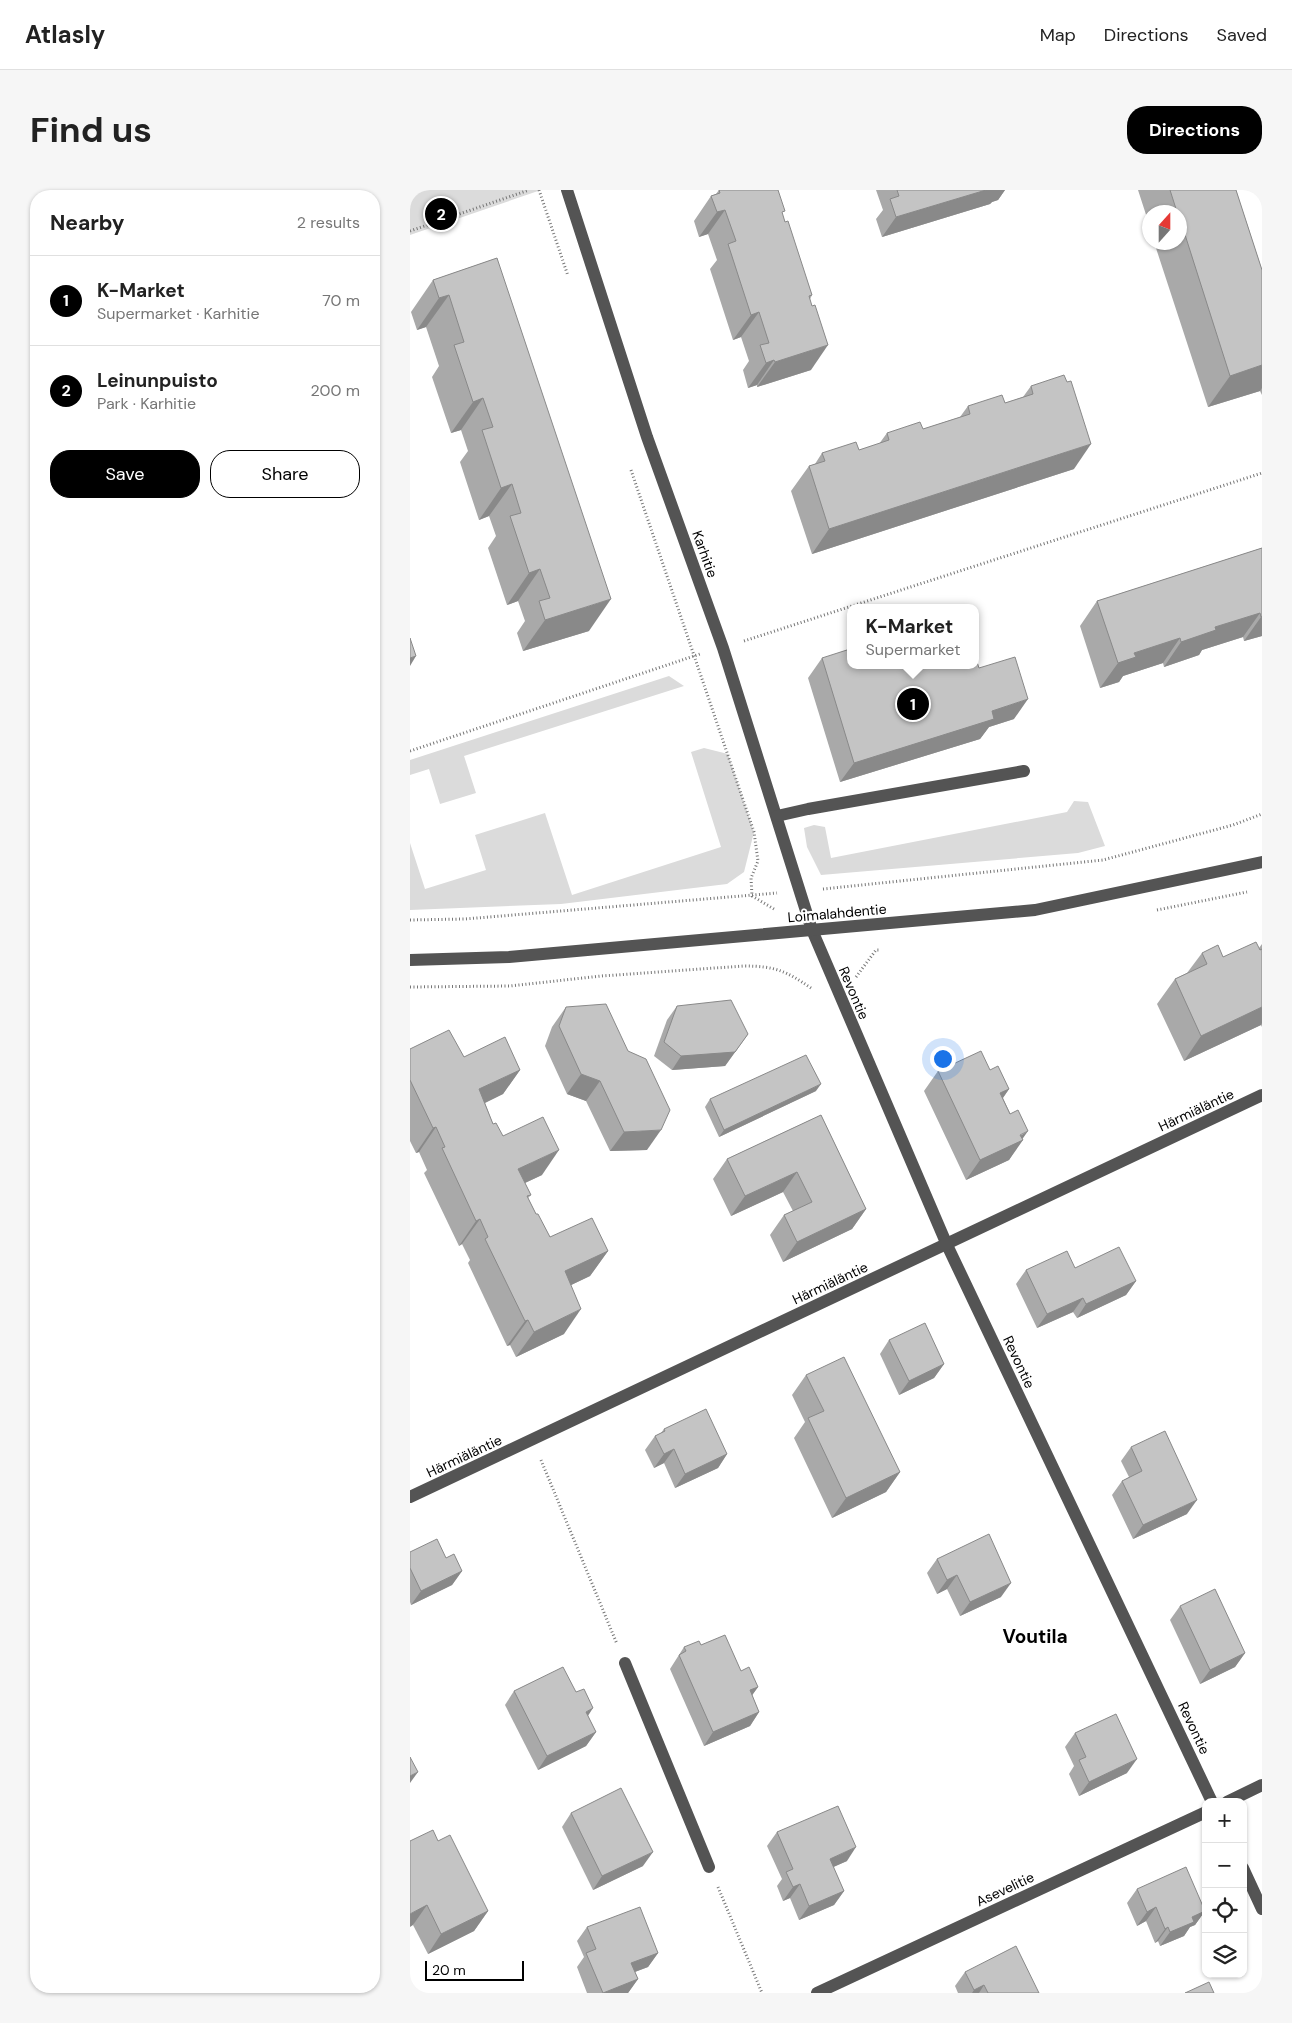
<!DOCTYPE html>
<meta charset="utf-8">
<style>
body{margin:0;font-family:"DM Sans",sans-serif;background:#f6f6f6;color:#222}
.controls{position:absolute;right:15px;bottom:15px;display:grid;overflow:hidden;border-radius:10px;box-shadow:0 1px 4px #0004}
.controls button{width:45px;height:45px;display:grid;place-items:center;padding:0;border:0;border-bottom:1px solid #e0e0e0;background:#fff;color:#222;font:25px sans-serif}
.compass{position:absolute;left:732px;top:15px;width:45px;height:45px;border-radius:50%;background:#fff;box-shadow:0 1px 4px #0004;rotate:21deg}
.scale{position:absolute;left:15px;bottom:12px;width:99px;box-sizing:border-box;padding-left:5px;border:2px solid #000;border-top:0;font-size:14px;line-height:18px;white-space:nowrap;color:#000;-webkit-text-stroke:4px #fff;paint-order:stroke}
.you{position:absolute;left:532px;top:868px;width:18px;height:18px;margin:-12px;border:4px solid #fff;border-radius:50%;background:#1a73e8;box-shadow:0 0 0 8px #1a73e833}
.badge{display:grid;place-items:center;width:32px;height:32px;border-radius:50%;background:#000;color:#fff;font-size:16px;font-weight:700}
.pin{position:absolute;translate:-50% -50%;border:2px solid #fff;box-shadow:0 1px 5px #0006}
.popup{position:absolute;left:437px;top:414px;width:132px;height:65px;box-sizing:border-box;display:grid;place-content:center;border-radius:10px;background:#fff;filter:drop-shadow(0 1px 4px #0005);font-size:16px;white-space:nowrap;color:#767676}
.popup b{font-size:19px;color:#222}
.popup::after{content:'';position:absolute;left:50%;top:100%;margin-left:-10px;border:10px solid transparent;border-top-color:#fff}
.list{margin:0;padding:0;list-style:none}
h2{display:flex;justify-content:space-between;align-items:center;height:65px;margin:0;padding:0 20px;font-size:21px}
h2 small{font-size:16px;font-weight:400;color:#767676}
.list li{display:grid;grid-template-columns:32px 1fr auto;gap:15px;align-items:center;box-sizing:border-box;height:90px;padding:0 20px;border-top:1px solid #e0e0e0}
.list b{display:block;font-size:19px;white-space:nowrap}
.list p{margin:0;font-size:16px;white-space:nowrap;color:#767676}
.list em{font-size:16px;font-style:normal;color:#767676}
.actions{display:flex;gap:10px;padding:15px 20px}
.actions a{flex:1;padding:11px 0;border:1px solid #000;border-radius:20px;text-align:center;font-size:18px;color:#000}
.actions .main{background:#000;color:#fff}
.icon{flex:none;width:28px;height:28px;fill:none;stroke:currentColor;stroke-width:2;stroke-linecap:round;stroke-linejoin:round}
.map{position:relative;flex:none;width:852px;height:1803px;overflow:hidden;border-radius:20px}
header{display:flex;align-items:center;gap:30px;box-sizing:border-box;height:70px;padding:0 25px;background:#fff;border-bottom:1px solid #e0e0e0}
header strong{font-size:24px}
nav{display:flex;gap:28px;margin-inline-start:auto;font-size:18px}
.intro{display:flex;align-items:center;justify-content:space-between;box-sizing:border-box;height:120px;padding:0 30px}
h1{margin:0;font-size:35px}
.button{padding:12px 22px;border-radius:20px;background:#000;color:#fff;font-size:18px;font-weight:700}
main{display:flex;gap:30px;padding:0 30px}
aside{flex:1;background:#fff;border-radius:20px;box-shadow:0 1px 4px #0004}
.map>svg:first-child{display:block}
.green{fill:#dbdbdb}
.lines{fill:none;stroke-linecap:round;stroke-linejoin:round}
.path{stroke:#767676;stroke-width:3;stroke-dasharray:1 2.5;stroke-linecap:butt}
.minor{stroke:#545454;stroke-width:12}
.wall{fill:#a9a9a9}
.shaded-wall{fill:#898989}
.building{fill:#c4c4c4;stroke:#898989}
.labels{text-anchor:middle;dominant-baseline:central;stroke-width:4.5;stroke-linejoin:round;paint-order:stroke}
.street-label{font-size:14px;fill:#000;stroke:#fff}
.district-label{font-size:19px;font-weight:bold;fill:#000;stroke:#fff}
</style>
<header>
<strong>Atlasly</strong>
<nav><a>Map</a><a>Directions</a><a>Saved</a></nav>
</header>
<div class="intro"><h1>Find us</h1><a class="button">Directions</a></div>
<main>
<aside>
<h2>Nearby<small>2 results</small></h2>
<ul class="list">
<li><span class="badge">1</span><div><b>K-Market</b><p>Supermarket · Karhitie</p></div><em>70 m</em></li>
<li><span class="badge">2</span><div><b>Leinunpuisto</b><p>Park · Karhitie</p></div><em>200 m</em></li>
</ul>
<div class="actions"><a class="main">Save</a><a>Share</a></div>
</aside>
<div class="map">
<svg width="852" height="1803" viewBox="0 0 852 1803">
<rect width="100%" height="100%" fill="#fff"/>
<!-- green -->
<g class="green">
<polygon points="0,0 131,0 0,45"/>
<polygon points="259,486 274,496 54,566 66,603 30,614 19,579 0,585 0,570"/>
<polygon points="294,558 318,564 344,642 334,682 317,694 151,714 0,720 0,653 15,699 76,680 65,645 135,623 162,705 311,657 281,562"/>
<polygon points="664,611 678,612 695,656 668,663 411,685 397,657 394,638 404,635 415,637 421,668 657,622"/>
</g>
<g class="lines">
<!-- path -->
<g class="path">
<polyline points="129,0 158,86"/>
<polyline points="0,41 119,0"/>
<polyline points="221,280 344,642 348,671 341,688 342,706 364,719"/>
<polyline points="334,451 852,283"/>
<polyline points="0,561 290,464"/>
<polyline points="413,699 693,670 823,635 852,624"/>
<polyline points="747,720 837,702"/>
<polyline points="0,730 55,729 367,703"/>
<polyline points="446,787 466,760 469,760"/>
<path d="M0,797L100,796L191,786L334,776C365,776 376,781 401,798"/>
<polyline points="131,1270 207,1454"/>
<polyline points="308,1697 352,1803"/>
</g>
<!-- minor -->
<g class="minor">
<polyline points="157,0 237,247 313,458 402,740 537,1055 802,1612"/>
<polyline points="367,626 398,619 614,581"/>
<polyline points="0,770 99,767 625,720 852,672"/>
<polyline points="0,1307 852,905"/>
<polyline points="215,1473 299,1677"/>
<polyline points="817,1612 852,1595"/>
<polyline points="833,1678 852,1719"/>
<polyline points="407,1803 796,1622"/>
</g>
</g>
<!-- wall -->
<g class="wall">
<polygon points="309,0 368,0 372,24 375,32 402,105 400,109 401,180 347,197 347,195 338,198 333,180 339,171 331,147 323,150 300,79 307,70 298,44 289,47 284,31 301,6 306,4"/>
<polygon points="466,0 595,0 588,10 582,12 580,14 472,47 466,29 473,20"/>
<polygon points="728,0 826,0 852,80 852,205 850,201 798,217 744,52 770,52 770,22 740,22 740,37"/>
<polygon points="87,68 179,441 113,461 107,443 115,431 108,411 97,415 78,358 86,346 79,326 69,330 50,272 58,261 51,240 41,243 22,187 29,176 16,137 7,140 1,122 23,90"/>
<polygon points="621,196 664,279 402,364 381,301 399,276 405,274 412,263 449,260 469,254 477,243 513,239 550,227 558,216 595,213 613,207"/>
<polygon points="852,358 852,446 834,451 833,447 792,460 789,465 754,477 753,473 713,486 709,492 690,498 670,436 687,411"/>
<polygon points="412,468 569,478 604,529 579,537 570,549 430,592 398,488"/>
<polygon points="852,754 852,837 851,835 774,871 747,814 765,789 777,783 792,763 813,767 849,758"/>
<polygon points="267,816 328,858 315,876 262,880 244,866 257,830"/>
<polygon points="156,817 237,960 200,961 176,911 157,904 135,856 142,837"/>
<polygon points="0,859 54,867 110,880 93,904 75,913 83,934 93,946 132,985 115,993 121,1005 118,1008 126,1024 140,1047 198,1061 180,1086 161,1095 154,1144 106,1167 100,1155 97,1156 58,1073 60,1070 52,1054 49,1056 14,983 17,980 9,962 6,963 0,951"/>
<polygon points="580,880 599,899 593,908 612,949 599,970 556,990 514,901 528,881"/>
<polygon points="406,901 309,947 295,917 300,909"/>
<polygon points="411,925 456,1019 442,1039 373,1072 360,1045 374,1025 383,1021 373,1002 321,1026 303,989 317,969"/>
<polygon points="665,1078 726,1091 716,1105 667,1128 663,1122 627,1138 606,1094 616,1080"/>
<polygon points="479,1150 534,1174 524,1188 489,1205 470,1164"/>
<polygon points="396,1185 490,1282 476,1302 422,1328 384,1248 395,1232 382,1205"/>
<polygon points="254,1239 317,1264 308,1278 265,1298 254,1273 244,1278 235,1260 245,1246 251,1243"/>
<polygon points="721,1257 777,1324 723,1349 702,1305 712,1291 719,1287 711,1271"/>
<polygon points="0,1362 36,1368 52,1381 42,1395 1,1415 0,1412"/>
<polygon points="527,1369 591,1407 550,1426 537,1399 527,1404 517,1383"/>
<polygon points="770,1416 835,1463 825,1477 790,1494 760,1430"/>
<polygon points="274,1457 331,1481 348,1497 342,1505 349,1522 340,1536 294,1556 260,1479"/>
<polygon points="104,1501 178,1526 186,1542 176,1556 128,1580 95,1515"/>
<polygon points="665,1543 717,1583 669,1606 659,1584 664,1576 655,1557"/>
<polygon points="161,1623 233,1676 183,1700 152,1637"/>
<polygon points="367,1642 437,1671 423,1677 434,1701 424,1715 389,1730 380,1708 373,1711 367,1696 372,1689 357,1656"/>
<polygon points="28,1651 78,1721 64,1741 18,1764 3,1735"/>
<polygon points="727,1699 795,1721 785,1735 780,1737 774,1746 750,1756 748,1751 745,1753 736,1731 727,1736 717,1713"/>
<polygon points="177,1737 248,1763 238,1777 225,1782 228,1789 218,1803 177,1803 167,1777 174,1767 167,1751"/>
<polygon points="555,1782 629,1803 548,1803 545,1796"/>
</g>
<!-- shaded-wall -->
<g class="shaded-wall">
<polygon points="576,0 595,0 588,10 582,12 580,14 472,47 486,27"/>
<polygon points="315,20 298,44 289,47 307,22"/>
<polygon points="39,105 16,137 7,140 29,108"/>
<polygon points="349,122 331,147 323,150 341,125"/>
<polygon points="418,155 401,180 347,197 365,172"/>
<polygon points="364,170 347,195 338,198 356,173"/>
<polygon points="852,175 852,198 850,201 798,217 820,186"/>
<polygon points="73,208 51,240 41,243 63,212"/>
<polygon points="681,254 664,279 402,364 419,339"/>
<polygon points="102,294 79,326 69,330 91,298"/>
<polygon points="130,379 108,411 97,415 119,383"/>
<polygon points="201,409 179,441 113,461 135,430"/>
<polygon points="850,423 833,447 792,460 789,465 754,477 771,452 805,437"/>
<polygon points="852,426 852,446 834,451 851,427"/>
<polygon points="770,448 753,473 713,486 709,492 690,498 708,473 724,463"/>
<polygon points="6,466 0,476 0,468"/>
<polygon points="618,509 604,529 579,537 570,549 430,592 444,573 582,521"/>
<polygon points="852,817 852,833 851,835 774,871 791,846"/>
<polygon points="338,844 315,876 262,880 271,866"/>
<polygon points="110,880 93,904 52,924 69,899"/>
<polygon points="171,884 190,891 176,911 157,904"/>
<polygon points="411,894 406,901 309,947 314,940"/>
<polygon points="599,899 585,919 590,903"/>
<polygon points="26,937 9,962 6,963 23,938"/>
<polygon points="251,940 237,960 200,961 214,942"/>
<polygon points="618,941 611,951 613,950 599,970 556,990 570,970"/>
<polygon points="149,960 132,985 91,1004 108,979"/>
<polygon points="387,982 373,1002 321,1026 335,1006"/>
<polygon points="456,1019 442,1039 373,1072 387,1052"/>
<polygon points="70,1029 52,1054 49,1056 66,1031"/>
<polygon points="198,1061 180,1086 138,1106 155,1081"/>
<polygon points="726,1091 716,1105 667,1128 676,1114"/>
<polygon points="673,1108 663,1122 627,1138 637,1124"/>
<polygon points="171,1119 154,1144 106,1167 124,1142"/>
<polygon points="118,1130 100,1155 97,1156 115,1131"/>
<polygon points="534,1174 524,1188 489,1205 499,1191"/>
<polygon points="264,1259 254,1273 244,1278 254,1264"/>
<polygon points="317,1264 308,1278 265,1298 275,1284"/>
<polygon points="490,1282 476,1302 422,1328 436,1308"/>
<polygon points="787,1310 777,1324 723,1349 733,1335"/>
<polygon points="52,1381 42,1395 1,1415 11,1401"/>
<polygon points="547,1385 537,1399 527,1404 537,1390"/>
<polygon points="601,1393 591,1407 550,1426 560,1412"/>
<polygon points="835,1463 825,1477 790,1494 800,1480"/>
<polygon points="348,1497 338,1511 340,1500"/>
<polygon points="183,1518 174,1532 176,1522"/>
<polygon points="349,1522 340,1536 294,1556 303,1542"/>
<polygon points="186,1542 176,1556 128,1580 137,1566"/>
<polygon points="727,1569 717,1583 669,1606 679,1592"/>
<polygon points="8,1582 0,1593 0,1586"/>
<polygon points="446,1657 437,1671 410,1683 420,1669"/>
<polygon points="243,1662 233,1676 183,1700 192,1686"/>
<polygon points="390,1694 380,1708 373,1711 383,1697"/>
<polygon points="434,1701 424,1715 389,1730 399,1716"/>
<polygon points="17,1715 3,1735 0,1737 0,1724"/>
<polygon points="746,1717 736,1731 727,1736 737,1722"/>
<polygon points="78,1721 64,1741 18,1764 31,1744"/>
<polygon points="795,1721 785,1735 780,1737 774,1746 750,1756 760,1742 782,1727"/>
<polygon points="758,1737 748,1751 745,1753 755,1739"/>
<polygon points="248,1763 238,1777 211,1787 221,1773"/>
<polygon points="228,1789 218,1803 193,1803"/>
<polygon points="574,1795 569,1803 562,1803 564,1800"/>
</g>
<!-- building -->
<g class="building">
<polygon points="309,0 368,0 375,21 372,22 375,32 378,31 402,105 399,106 402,116 405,115 418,155 365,172 364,170 356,173 350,155 359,153 349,122 341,125 318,54 326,51 315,20 307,22 301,6 310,3"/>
<polygon points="487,0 576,0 486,27 480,9 489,6"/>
<polygon points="760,0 826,0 852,80 852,175 820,186 770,29 770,22 767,22"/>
<polygon points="87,68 201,409 135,430 129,411 140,408 130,379 119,383 100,326 111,323 102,294 91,298 72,240 83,237 73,208 63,212 44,155 54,152 39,105 29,108 23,90"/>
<polygon points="654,185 657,192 661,191 681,254 419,339 399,276 415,271 412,263 446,252 449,260 479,250 477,243 510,232 513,239 560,224 558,216 592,205 595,213 623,204 621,196"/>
<polygon points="852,358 852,426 851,427 850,423 805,437 806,440 771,452 770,448 724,463 726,467 708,473 687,411"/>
<polygon points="0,448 6,466 0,468"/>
<polygon points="440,459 440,475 566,475 566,469 569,478 605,467 618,509 582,521 584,529 444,573 412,468"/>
<polygon points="846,752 850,760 852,759 852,817 791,846 765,789 797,774 792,763 808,755 813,767"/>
<polygon points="321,810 338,844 325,862 271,866 254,852 267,816"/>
<polygon points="196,814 218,861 236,869 260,920 251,940 214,942 190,891 171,884 149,836 156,817"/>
<polygon points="39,840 54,867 95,847 110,880 69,899 83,934 86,933 93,946 133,927 149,960 108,979 121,1005 117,1006 126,1024 128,1024 140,1047 182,1028 198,1061 155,1081 171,1119 124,1142 118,1130 115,1131 75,1049 78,1047 70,1029 66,1031 32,958 35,957 26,937 23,938 0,890 0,859"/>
<polygon points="571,861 580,880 588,876 599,899 590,903 600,924 608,920 618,941 610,945 613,950 570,970 528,881"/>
<polygon points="396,865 411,894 314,940 300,909"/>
<polygon points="411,925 456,1019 387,1052 374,1025 402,1012 387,982 335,1006 317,969"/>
<polygon points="709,1057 726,1091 676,1114 673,1108 637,1124 616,1080 657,1061 665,1078"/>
<polygon points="515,1133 534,1174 499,1191 479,1150"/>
<polygon points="434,1167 490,1282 436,1308 398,1228 414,1221 396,1185"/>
<polygon points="296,1219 317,1264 275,1284 264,1259 254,1264 245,1246 255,1241 254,1239"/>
<polygon points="755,1241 787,1310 733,1335 712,1291 732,1281 721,1257"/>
<polygon points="579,1344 601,1393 560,1412 547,1385 537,1390 527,1369"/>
<polygon points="27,1349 36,1368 44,1364 52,1381 11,1401 0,1378 0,1362"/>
<polygon points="805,1399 835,1463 800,1480 770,1416"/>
<polygon points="315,1445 331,1481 339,1477 348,1497 340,1500 349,1522 303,1542 269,1465 276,1461 274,1457 289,1451 291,1455"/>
<polygon points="153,1477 166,1502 174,1499 183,1518 176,1522 186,1542 137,1566 104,1501"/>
<polygon points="706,1524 727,1569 679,1592 669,1570 676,1567 665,1543"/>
<polygon points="0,1567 8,1582 0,1586"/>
<polygon points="211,1598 243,1662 192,1686 161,1623"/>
<polygon points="428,1616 446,1657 420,1669 434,1701 399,1716 390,1694 383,1697 376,1682 383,1679 367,1642"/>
<polygon points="23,1640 28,1651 40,1645 78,1721 31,1744 17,1715 0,1724 0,1651"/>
<polygon points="776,1677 795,1721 782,1727 784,1732 760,1742 758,1737 755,1739 746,1717 737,1722 727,1699"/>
<polygon points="230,1717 248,1763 221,1773 228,1789 193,1803 176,1763 186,1759 177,1737"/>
<polygon points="606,1756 629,1803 578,1803 574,1795 564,1800 555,1782"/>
<polygon points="799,1792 804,1803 775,1803"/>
</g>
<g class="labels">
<!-- street labels -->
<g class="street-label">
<text transform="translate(295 364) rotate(70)">Karhitie</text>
<text transform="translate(427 723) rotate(-5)">Loimalahdentie</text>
<text transform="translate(444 803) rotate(67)">Revontie</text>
<text transform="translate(786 920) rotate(-25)">Härmiäläntie</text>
<text transform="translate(420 1093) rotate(-25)">Härmiäläntie</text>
<text transform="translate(609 1172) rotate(65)">Revontie</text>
<text transform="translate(54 1266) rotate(-25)">Härmiäläntie</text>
<text transform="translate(784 1538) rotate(65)">Revontie</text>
<text transform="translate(595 1699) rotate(-25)">Asevelitie</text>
</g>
<!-- district labels -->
<g class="district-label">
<text x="625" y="1446">Voutila</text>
</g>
</g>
</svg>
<div class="controls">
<button>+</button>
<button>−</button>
<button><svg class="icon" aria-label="locate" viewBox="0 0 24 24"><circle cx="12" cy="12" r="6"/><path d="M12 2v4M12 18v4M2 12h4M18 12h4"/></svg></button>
<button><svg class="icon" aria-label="layers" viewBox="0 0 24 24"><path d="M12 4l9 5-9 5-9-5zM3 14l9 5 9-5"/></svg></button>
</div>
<svg class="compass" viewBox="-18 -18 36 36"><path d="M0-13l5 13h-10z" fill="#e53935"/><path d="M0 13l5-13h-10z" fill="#767676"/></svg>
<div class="scale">20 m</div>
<div class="you"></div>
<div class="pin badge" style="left:503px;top:514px">1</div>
<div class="popup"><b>K-Market</b>Supermarket</div>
<div class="pin badge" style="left:31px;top:24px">2</div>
</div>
</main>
